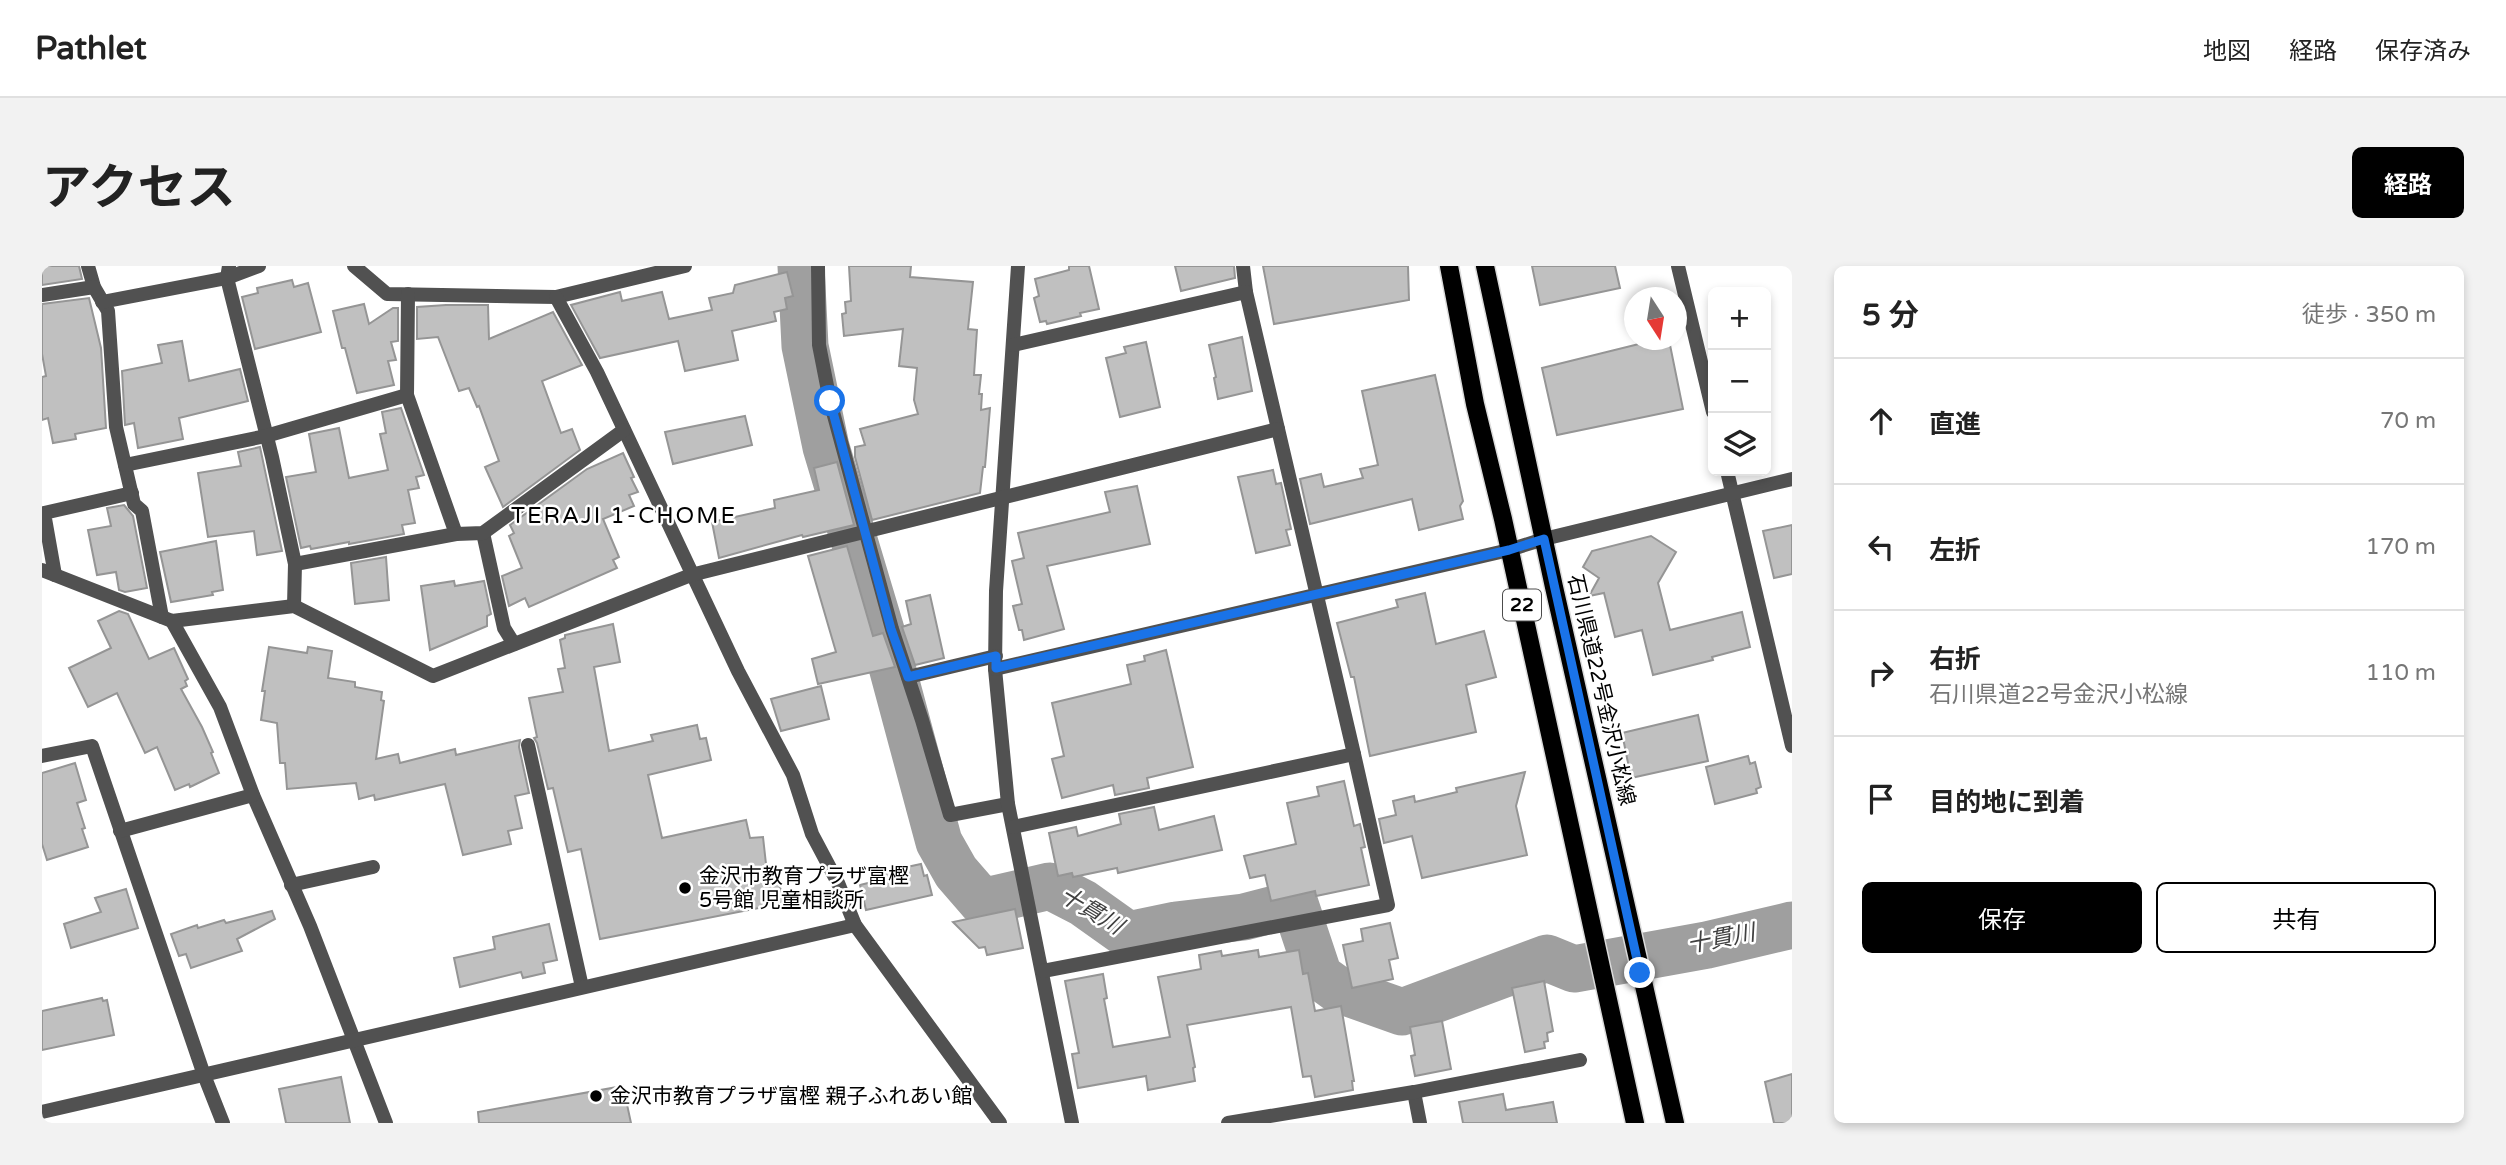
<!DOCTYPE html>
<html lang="ja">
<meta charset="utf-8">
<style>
body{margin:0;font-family:"Varela Round","Noto Sans JP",sans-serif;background:#f2f2f2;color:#222}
.controls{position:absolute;right:21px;top:21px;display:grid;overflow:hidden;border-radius:10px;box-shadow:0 4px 10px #0003}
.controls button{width:63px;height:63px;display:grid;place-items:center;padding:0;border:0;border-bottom:2px solid #e0e0e0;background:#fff;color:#222;font:35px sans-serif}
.compass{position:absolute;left:1582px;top:21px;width:63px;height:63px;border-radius:50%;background:#fff;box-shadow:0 4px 10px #0003;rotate:168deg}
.stop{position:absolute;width:21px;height:21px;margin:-16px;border:5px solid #1a73e8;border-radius:50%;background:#fff}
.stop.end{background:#1a73e8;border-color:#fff;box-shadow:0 2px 7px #0008}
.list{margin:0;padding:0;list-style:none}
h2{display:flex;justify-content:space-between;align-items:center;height:91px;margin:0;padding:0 28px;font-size:30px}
h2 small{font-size:23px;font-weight:400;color:#767676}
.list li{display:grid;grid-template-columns:46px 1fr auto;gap:21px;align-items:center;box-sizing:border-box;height:126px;padding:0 28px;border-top:2px solid #e0e0e0}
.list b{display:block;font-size:26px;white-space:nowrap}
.list p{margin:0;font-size:23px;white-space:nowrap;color:#767676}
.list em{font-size:23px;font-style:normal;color:#767676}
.actions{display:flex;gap:14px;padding:21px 28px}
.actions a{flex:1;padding:16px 0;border:2px solid #000;border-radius:10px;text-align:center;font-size:24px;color:#000}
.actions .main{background:#000;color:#fff}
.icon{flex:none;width:38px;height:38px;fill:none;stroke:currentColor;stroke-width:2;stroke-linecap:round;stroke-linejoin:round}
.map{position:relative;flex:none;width:1750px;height:857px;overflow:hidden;border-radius:10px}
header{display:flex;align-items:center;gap:42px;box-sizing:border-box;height:98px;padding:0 35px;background:#fff;border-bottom:2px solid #e0e0e0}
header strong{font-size:33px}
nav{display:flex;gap:38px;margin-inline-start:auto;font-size:24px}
.intro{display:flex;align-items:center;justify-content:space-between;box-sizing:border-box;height:168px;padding:0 42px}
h1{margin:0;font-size:49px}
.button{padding:18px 32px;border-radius:10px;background:#000;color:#fff;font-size:24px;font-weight:700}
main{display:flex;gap:42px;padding:0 42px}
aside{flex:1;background:#fff;border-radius:10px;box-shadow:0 4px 10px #0003}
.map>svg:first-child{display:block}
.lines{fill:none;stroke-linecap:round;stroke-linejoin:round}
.river{stroke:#9f9f9f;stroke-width:47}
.building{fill:#c0c0c0;stroke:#959595;stroke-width:2}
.primary-casing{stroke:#dbdbdb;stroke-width:21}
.minor{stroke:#515151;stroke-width:14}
.primary{stroke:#000;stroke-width:18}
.route{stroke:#1a73e8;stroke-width:9}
.poi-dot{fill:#000;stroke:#fff;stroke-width:2.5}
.labels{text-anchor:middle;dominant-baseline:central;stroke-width:5;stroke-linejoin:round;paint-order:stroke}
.shield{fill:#fff;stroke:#4c4c4c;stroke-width:2}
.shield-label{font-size:19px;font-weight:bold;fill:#000}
.street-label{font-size:21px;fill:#000;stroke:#fff}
.poi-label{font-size:21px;fill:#000;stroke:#fff;text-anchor:start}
.neighbourhood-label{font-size:23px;letter-spacing:2px;fill:#000;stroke:#fff}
.water-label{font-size:23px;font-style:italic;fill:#404040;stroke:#fff}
</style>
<header>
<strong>Pathlet</strong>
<nav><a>地図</a><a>経路</a><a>保存済み</a></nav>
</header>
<div class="intro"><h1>アクセス</h1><a class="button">経路</a></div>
<main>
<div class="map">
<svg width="1750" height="857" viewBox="0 0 1750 857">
<rect width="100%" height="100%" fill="#fff"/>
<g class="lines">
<!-- river -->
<polyline class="river" points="759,0 763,80 784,181 850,401 897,576 914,606 940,636 1008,620 1041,637 1086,669 1134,659 1202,651 1253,638 1277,710 1295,723 1360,746 1505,692 1532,703 1665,679 1750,659"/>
</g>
<!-- building -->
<g class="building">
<polygon points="0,0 37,0 40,13 0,19"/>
<polygon points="807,0 869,0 868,11 931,16 926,63 935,64 932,109 939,109 937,128 940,128 939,144 948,142 943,201 941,201 938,227 830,254 813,191 813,181 823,179 818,163 876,148 872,134 875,102 857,100 861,63 802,70 800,48 804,47 803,36 809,35"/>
<polygon points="1027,0 1047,0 1057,43 1038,47 1039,50 1005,58 1004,55 998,56 992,32 997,30 993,13 1027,4"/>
<polygon points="1133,0 1192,0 1193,12 1139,25"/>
<polygon points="1221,0 1366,0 1367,34 1232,58"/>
<polygon points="1490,0 1573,0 1578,22 1498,39"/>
<polygon points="745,6 751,30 743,32 745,43 732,46 734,55 690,65 696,94 643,105 636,75 558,92 529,39 578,26 580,35 620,26 627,53 670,44 667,32 691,27 693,19"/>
<polygon points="250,14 252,21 266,17 279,66 213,83 200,31 216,27 215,22"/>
<polygon points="47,32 59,82 64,162 33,168 34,173 11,177 6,152 0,154 0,111 4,110 0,88 0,38"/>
<polygon points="322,38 327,58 351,42 356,42 356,75 349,76 354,94 346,95 352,119 315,127 303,82 300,82 291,45"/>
<polygon points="404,39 446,39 447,73 511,46 540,99 500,115 519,167 530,163 538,184 461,241 443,201 457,195 437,140 435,141 427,122 417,125 396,71 375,73 375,41"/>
<polygon points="1200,71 1210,125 1176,133 1172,112 1174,111 1167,79"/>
<polygon points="1613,74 1627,74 1641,143 1515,169 1500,102"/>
<polygon points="140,75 147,115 198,103 206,135 137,152 141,173 96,182 92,157 83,159 80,105 120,97 116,79"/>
<polygon points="1104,76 1118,141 1078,151 1064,92 1084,87 1082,81"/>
<polygon points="1393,109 1421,235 1418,240 1421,253 1377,264 1370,233 1268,258 1258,213 1279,208 1282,221 1321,212 1318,203 1336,199 1320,125"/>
<polygon points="359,142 382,209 374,211 377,222 366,224 373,257 360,259 362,268 307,278 307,276 269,283 268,280 259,282 244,211 274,206 267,168 297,162 307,212 346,204 338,168 344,167 340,146"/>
<polygon points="703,150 710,179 631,198 623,166"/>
<polygon points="218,181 240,285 215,289 212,265 166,271 156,207 199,200 196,186"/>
<polygon points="581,187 592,211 589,212 596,226 587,229 592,240 561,253 577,291 571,294 575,302 487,341 483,332 467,340 460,310 480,302 467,270 472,267 468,259 545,203"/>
<polygon points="795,196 812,259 761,271 760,269 677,292 670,256 733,242 732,234 777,224 772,202"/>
<polygon points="1231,204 1234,218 1239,217 1249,263 1244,264 1248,279 1214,287 1196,211"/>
<polygon points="1095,220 1108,278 1005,300 1022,363 982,374 980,364 977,364 971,340 980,338 970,295 982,292 976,267 1068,246 1063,226"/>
<polygon points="82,239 91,250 105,322 83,326 77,324 74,306 55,309 46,264 69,260 65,242"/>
<polygon points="1750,259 1750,308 1732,312 1721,265"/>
<polygon points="1609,270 1634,286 1616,317 1628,364 1700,346 1708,381 1670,391 1671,394 1611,409 1600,364 1573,371 1562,327 1547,330 1557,312 1541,301 1550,285"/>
<polygon points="174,275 181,324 170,326 171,329 129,336 118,286"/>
<polygon points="805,280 831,370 841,367 853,401 776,418 770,393 794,386 766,290"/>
<polygon points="344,291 347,334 313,338 309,297"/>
<polygon points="412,315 413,320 442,315 449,348 445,350 445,360 388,384 379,320"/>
<polygon points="1383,327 1394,378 1442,365 1454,411 1424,419 1434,466 1328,490 1312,411 1309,411 1295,357 1356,341 1354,334"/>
<polygon points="888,329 902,392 873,399 860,361 869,358 864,335"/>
<polygon points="77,345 86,348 107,393 132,382 146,413 143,415 145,420 139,423 160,461 171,486 169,487 177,507 148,521 147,518 133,524 115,481 103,487 75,427 46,441 27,402 69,382 56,355"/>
<polygon points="571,358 578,396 552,401 567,485 611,475 609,469 655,459 658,473 664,472 669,494 606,509 620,572 704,554 708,572 721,571 725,607 734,605 742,637 558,673 539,583 526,586 511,522 506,523 495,477 492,472 495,471 487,432 521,426 516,403 523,402 518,374 523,372 523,369"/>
<polygon points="227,381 265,387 266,381 290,385 286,412 313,416 313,421 340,426 339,434 342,435 334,493 356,488 358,497 413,483 414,489 478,474 477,481 487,527 473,530 480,562 466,565 469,578 421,589 403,518 333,534 332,529 317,533 314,517 245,523 243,497 238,497 235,457 219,454 223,425 220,425"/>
<polygon points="1124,384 1151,501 1105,512 1107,522 1073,529 1071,519 1020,532 1010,493 1022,490 1010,437 1089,418 1085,399 1103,395 1102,390"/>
<polygon points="779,420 787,453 739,465 729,433"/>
<polygon points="1656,449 1666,495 1589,512 1580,467"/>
<polygon points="1706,490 1708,498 1713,496 1719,521 1714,523 1715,527 1673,538 1664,501"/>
<polygon points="33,497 44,534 35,537 43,562 40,563 46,581 5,594 0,578 0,507"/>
<polygon points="1483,506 1474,540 1485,589 1380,612 1370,570 1342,577 1337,553 1354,549 1351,535 1372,530 1373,536 1415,526 1414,522"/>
<polygon points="1302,515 1312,560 1318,558 1323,581 1319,582 1327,619 1274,630 1273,625 1229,635 1223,609 1208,612 1202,590 1254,578 1245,537 1277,530 1275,521"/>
<polygon points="1112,541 1117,564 1172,550 1180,584 1076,607 1075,602 1031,611 1030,607 1016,610 1007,567 1034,561 1036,570 1079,558 1077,548"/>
<polygon points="879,598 882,610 885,609 890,629 824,644 818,619 838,614 837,607"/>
<polygon points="84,623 96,662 29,682 22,658 59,646 53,632"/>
<polygon points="973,643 981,682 945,689 943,681 937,682 911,656"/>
<polygon points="230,645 233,653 195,673 200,685 149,702 144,688 137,690 129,668 155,659 156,662 182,654 184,657"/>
<polygon points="1348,657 1356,692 1347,694 1351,713 1310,722 1301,679 1321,675 1319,663"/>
<polygon points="507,658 515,694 501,697 503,707 481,712 479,706 418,721 412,692 453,683 451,671"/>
<polygon points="1216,684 1217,691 1257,684 1261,708 1266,707 1273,745 1299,740 1312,815 1310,815 1311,824 1273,831 1269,810 1261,811 1249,741 1145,759 1153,801 1151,802 1153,815 1106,824 1104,810 1036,822 1030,788 1037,787 1023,715 1061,708 1065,732 1062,733 1071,781 1128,771 1116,711 1159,703 1157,689 1179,685 1180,690"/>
<polygon points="1502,715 1511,765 1505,767 1506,775 1502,776 1503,782 1483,786 1470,722"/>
<polygon points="60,732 61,735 65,734 72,769 0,784 0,745"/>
<polygon points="1400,755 1409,803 1373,810 1369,790 1373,789 1368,761"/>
<polygon points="1750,808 1750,857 1732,857 1723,816"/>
<polygon points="299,811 308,857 244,857 237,823"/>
<polygon points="581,820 589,857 437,857 436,846"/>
<polygon points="1461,828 1464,844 1511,836 1515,857 1421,857 1417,836"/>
</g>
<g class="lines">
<defs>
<g id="primary">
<polyline points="1407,0 1433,138 1461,253 1593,857"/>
<polyline points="1443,0 1512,321 1633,857"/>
</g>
</defs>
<!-- primary casing -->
<use href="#primary" class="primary-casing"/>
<!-- minor -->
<g class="minor">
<polyline points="46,0 52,21 66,45 74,161 92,238 100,245 120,351"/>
<polyline points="187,0 185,12 230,191 253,298"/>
<polyline points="312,0 345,28 514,31 643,0"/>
<polyline points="776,0 777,79 788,135 850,363 880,454 908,549 966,538"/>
<polyline points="976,0 954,325 953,403 966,538 1030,857"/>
<polyline points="1201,0 1204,26"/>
<polyline points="1636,0 1671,146"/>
<polyline points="0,29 52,21"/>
<polyline points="514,31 555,106 696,405 751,509 770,568 796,617 813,659 958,857"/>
<polyline points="60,36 185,12 217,0"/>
<polyline points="971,79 1204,26 1312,488 1346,639 1001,705"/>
<polyline points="365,129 414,268"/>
<polyline points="83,199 224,170 365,129 366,28"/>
<polyline points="1685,205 1750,480"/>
<polyline points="441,267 462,362 472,378"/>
<polyline points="0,304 130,355 252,340 391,410 649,309 1236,163"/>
<polyline points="13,309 2,247 90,227"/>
<polyline points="252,340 253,298 414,268 441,267 582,164"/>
<polyline points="130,355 178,441 211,529 268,660 344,857"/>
<polyline points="953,403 1467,284 1502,273 1750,213"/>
<polyline points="866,411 954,390"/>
<polyline points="486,479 540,721"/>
<polyline points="0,490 50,480 162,809 181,857"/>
<polyline points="971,561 1312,488"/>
<polyline points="78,565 211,529"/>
<polyline points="249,619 331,601"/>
<polyline points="1372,826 1378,857"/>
<polyline points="0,846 813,659"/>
<polyline points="1186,857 1372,826 1538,794"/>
</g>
<!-- primary -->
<use href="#primary" class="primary"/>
</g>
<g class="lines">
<!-- route -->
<polyline class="route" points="788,135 849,363 866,411 954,390 954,402 1467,284 1502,273 1598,707"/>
</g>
<!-- markers -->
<g class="poi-dot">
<circle cx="643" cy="622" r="7"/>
<circle cx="554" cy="830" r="7"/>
</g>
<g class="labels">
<!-- shield labels -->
<rect class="shield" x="1461" y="323.5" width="38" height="31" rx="5"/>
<g class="shield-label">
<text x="1480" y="339">22</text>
</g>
<!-- street labels -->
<g class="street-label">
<text transform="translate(1559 424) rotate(77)">石川県道22号金沢小松線</text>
</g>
<!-- poi labels -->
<g class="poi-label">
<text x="657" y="610">金沢市教育プラザ富樫<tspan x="657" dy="24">5号館 児童相談所</tspan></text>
<text x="568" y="830">金沢市教育プラザ富樫 親子ふれあい館</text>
</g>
<!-- neighbourhood labels -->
<g class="neighbourhood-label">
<text x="582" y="250">TERAJI 1-CHOME</text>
</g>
<!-- water labels -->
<g class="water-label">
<text transform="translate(1049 645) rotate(31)">十貫川</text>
<text transform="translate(1679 673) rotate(-11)">十貫川</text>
</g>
</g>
</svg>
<div class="controls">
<button>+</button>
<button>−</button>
<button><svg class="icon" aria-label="layers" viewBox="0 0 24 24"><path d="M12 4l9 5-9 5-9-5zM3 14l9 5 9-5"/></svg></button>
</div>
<svg class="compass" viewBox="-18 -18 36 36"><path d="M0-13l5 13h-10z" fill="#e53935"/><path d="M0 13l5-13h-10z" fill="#767676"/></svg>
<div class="stop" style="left:788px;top:135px"></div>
<div class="stop end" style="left:1598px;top:707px"></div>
</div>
<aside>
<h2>5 分<small>徒歩 · 350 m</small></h2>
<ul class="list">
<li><svg class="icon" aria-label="ahead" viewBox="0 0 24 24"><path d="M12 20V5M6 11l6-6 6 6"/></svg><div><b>直進</b></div><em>70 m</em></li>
<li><svg class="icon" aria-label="left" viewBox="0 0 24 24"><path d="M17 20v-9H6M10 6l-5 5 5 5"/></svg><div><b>左折</b></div><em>170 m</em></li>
<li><svg class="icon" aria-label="right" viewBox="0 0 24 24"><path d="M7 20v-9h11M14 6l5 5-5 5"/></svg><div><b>右折</b><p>石川県道22号金沢小松線</p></div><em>110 m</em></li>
<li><svg class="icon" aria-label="arrive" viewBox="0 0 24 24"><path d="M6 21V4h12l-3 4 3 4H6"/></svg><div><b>目的地に到着</b></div></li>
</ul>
<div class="actions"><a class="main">保存</a><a>共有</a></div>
</aside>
</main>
